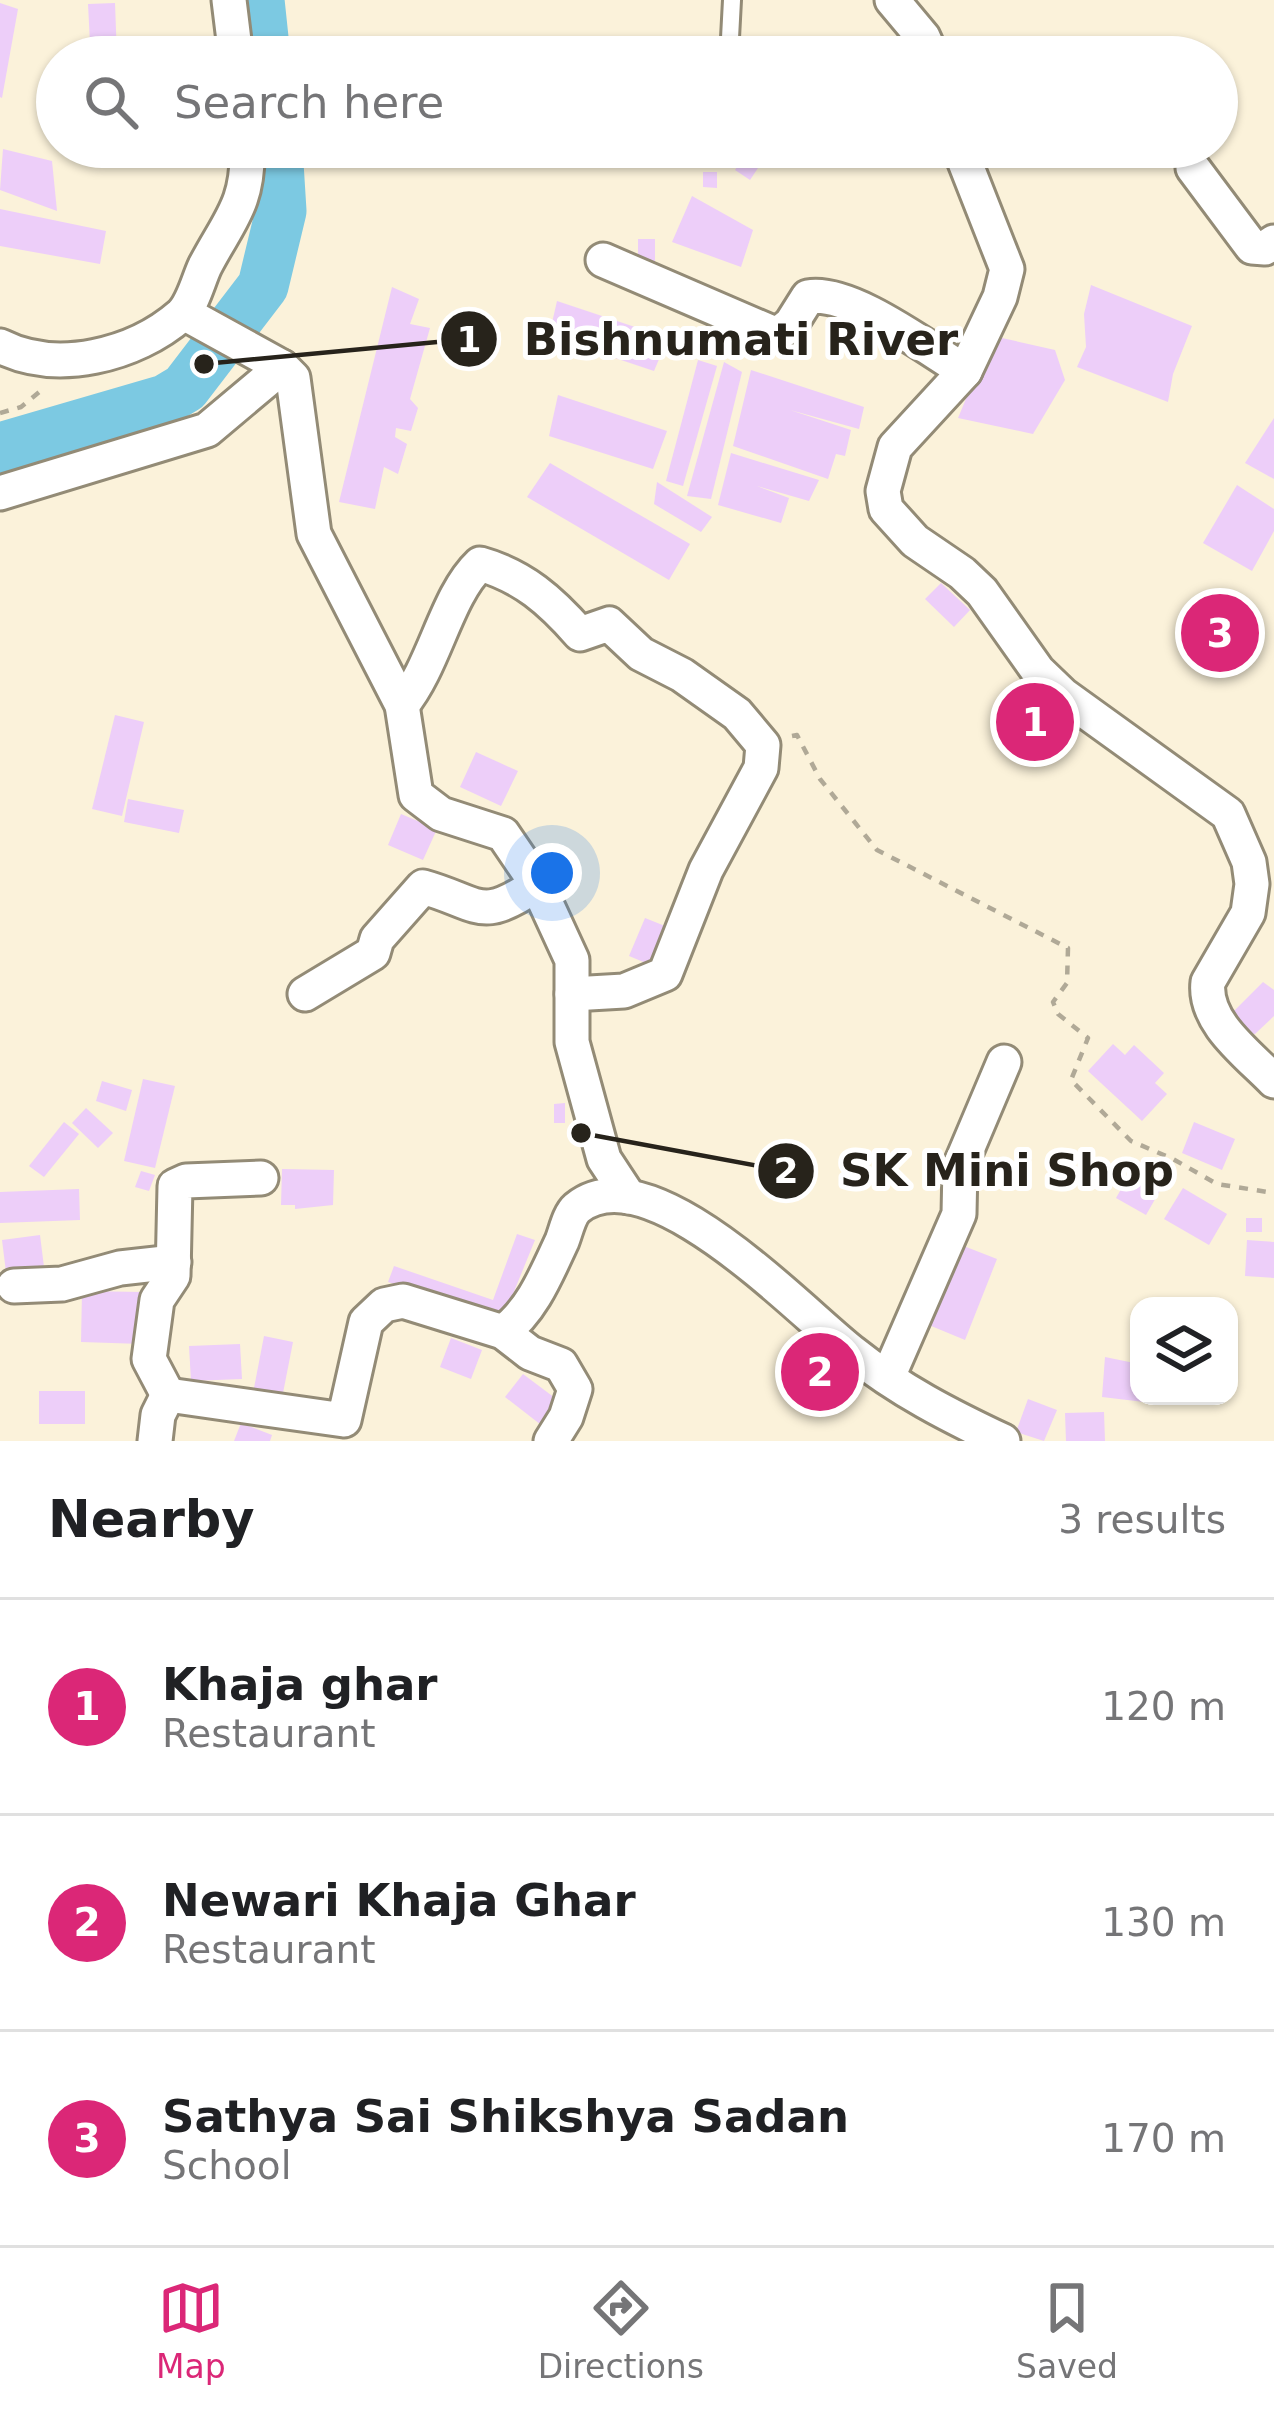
<!DOCTYPE html>
<style>
body{margin:0;font-family:"DejaVu Sans",sans-serif;background:#f6f6f6;color:#202124}
.controls{position:absolute;right:36px;bottom:36px;display:grid;overflow:hidden;border-radius:24px;box-shadow:0 3px 9px #0004}
.controls button{width:108px;height:108px;display:grid;place-items:center;padding:0;border:0;border-bottom:3px solid #e0e0e0;background:#fff;color:#202124;font:60px sans-serif}
.you{position:absolute;left:552px;top:873px;width:42px;height:42px;margin:-30px;border:9px solid #fff;border-radius:50%;background:#1a73e8;box-shadow:0 0 0 18px #1a73e833}
.badge{display:grid;place-items:center;width:78px;height:78px;border-radius:50%;background:#db2777;color:#fff;font-size:39px;font-weight:700}
.pin{position:absolute;translate:-50% -50%;border:6px solid #fff;box-shadow:0 3px 12px #0006}
.list{margin:0;padding:0;list-style:none}
h2{display:flex;justify-content:space-between;align-items:center;height:156px;margin:0;padding:0 48px;font-size:51px}
h2 small{font-size:39px;font-weight:400;color:#757577}
.list li{display:grid;grid-template-columns:78px 1fr auto;gap:36px;align-items:center;box-sizing:border-box;height:216px;padding:0 48px;border-top:3px solid #e0e0e0}
.list b{display:block;font-size:45px;white-space:nowrap}
.list p{margin:0;font-size:39px;white-space:nowrap;color:#757577}
.list em{font-size:39px;font-style:normal;color:#757577}
.icon{flex:none;width:66px;height:66px;fill:none;stroke:currentColor;stroke-width:2;stroke-linecap:round;stroke-linejoin:round}
.map{position:relative;flex:none;width:1274px;height:1441px;overflow:hidden}
.search{position:absolute;background:#fff;box-shadow:0 3px 9px #0004;left:36px;right:36px;top:36px;height:132px;display:flex;align-items:center;gap:30px;box-sizing:border-box;padding:0 42px;border-radius:66px;color:#757577;font-size:45px}
.sheet{height:804px;background:#fff}
nav{display:flex;justify-content:space-around;align-items:center;box-sizing:border-box;height:168px;border-top:3px solid #e0e0e0;background:#fff;font-size:33px;color:#757577}
nav a{display:grid;justify-items:center;gap:6px}
nav .on{color:#db2777}
.map>svg:first-child{display:block}
.lines{fill:none;stroke-linecap:round;stroke-linejoin:round}
.river{stroke:#7cc9e2;stroke-width:51}
.building{fill:#edcef9}
.service-casing{stroke:#938b76;stroke-width:22}
.minor-casing{stroke:#938b76;stroke-width:39}
.path{stroke:#b0a997;stroke-width:4.5;stroke-dasharray:9 9;stroke-linecap:butt}
.service{stroke:#fff;stroke-width:16}
.minor{stroke:#fff;stroke-width:33}
.leader{fill:none;stroke:#27231b;stroke-width:4.5}
.callout-dot{fill:#27231b;stroke:#fff;stroke-width:4.5}
.mark-label{font-size:36px;text-anchor:middle;font-weight:bold;fill:#fff}
.callout-label{font-size:45px;text-anchor:middle;font-weight:bold;fill:#27231b;stroke:#fff;stroke-width:10;stroke-linejoin:round;paint-order:stroke}
</style>
<div class="map">
<svg width="1274" height="1441" viewBox="0 0 1274 1441">
<rect width="100%" height="100%" fill="#fbf2da"/>
<g class="lines">
<!-- river -->
<g class="river">
<polyline points="259,0 265,57"/>
<polyline points="0,448 165,400 185,388 263,286 281,211 277,147"/>
</g>
</g>
<!-- building -->
<g class="building">
<polygon points="0,3 18,9 2,98 0,97"/>
<polygon points="115,3 117,57 102,57 102,45 90,43 88,4"/>
<polygon points="3,149 52,161 57,211 0,190"/>
<polygon points="749,149 764,159 750,180 735,170"/>
<polygon points="703,172 717,172 717,188 703,187"/>
<polygon points="692,196 753,230 741,267 672,242"/>
<polygon points="0,209 106,231 100,264 0,246"/>
<polygon points="638,239 655,239 655,263 638,264"/>
<polygon points="1091,285 1192,326 1173,374 1168,402 1077,367 1086,347 1084,314"/>
<polygon points="392,287 419,299 410,324 430,328 410,399 418,408 411,431 396,428 395,437 407,444 398,474 384,467 375,509 339,502"/>
<polygon points="557,301 668,338 654,371 549,336"/>
<polygon points="1002,338 1055,350 1065,380 1033,434 958,418 983,358"/>
<polygon points="698,360 717,366 683,486 666,481"/>
<polygon points="724,362 742,372 711,499 687,496"/>
<polygon points="751,370 864,407 859,429 790,410 851,430 845,456 836,454 828,479 733,446"/>
<polygon points="558,395 667,431 653,469 549,436"/>
<polygon points="1274,418 1274,479 1245,463"/>
<polygon points="731,453 819,480 809,501 757,486 789,498 781,523 718,505"/>
<polygon points="550,463 690,544 669,580 527,497"/>
<polygon points="657,482 712,517 701,532 654,504"/>
<polygon points="1237,485 1274,509 1274,531 1252,571 1203,543"/>
<polygon points="941,583 970,610 954,627 925,599"/>
<polygon points="115,715 144,722 122,816 92,809"/>
<polygon points="476,752 518,771 501,806 460,787"/>
<polygon points="128,799 184,810 179,833 124,822"/>
<polygon points="401,814 437,829 423,860 388,845"/>
<polygon points="645,918 675,930 658,968 629,956"/>
<polygon points="1263,982 1274,990 1274,1016 1255,1034 1243,1032 1228,1017"/>
<polygon points="1113,1044 1125,1055 1134,1045 1164,1073 1155,1083 1167,1094 1142,1121 1088,1071"/>
<polygon points="143,1079 175,1086 155,1168 124,1161"/>
<polygon points="102,1081 132,1090 126,1111 96,1101"/>
<polygon points="565,1103 565,1123 554,1123 554,1104"/>
<polygon points="86,1108 113,1133 98,1148 72,1123"/>
<polygon points="64,1122 79,1134 44,1177 29,1166"/>
<polygon points="1194,1122 1235,1139 1222,1170 1182,1153"/>
<polygon points="282,1169 334,1170 333,1205 295,1209 295,1205 281,1205"/>
<polygon points="1132,1170 1162,1187 1146,1215 1116,1198"/>
<polygon points="141,1171 155,1175 149,1191 135,1187"/>
<polygon points="1183,1188 1227,1214 1209,1245 1164,1219"/>
<polygon points="79,1189 80,1220 0,1223 0,1192"/>
<rect x="1246" y="1218" width="16" height="14"/>
<polygon points="517,1234 535,1240 502,1321 388,1282 394,1266 493,1300"/>
<polygon points="40,1235 45,1275 7,1280 2,1240"/>
<polygon points="1247,1240 1274,1242 1274,1278 1245,1276"/>
<polygon points="956,1243 997,1259 965,1340 924,1323"/>
<polygon points="82,1291 143,1292 142,1344 81,1342"/>
<polygon points="264,1336 293,1342 283,1393 254,1388"/>
<polygon points="451,1338 482,1350 471,1379 440,1367"/>
<polygon points="240,1344 242,1379 191,1381 189,1346"/>
<polygon points="816,1351 846,1379 819,1407 790,1379"/>
<polygon points="1105,1357 1139,1364 1139,1396 1144,1396 1144,1402 1102,1397"/>
<polygon points="523,1374 563,1404 545,1428 505,1397"/>
<rect x="39" y="1391" width="46" height="33"/>
<polygon points="1028,1399 1057,1410 1044,1441 1016,1432"/>
<polygon points="1104,1412 1105,1441 1066,1441 1065,1413"/>
<polygon points="241,1423 272,1435 270,1441 234,1441"/>
</g>
<g class="lines">
<defs>
<polyline id="service" points="729,57 732,0"/>
<g id="minor">
<polyline points="229,0 236,57"/>
<polyline points="892,0 923,37 932,57"/>
<polyline points="959,147 1007,269 1000,297 965,371"/>
<polyline points="1193,168 1252,247 1265,248 1274,242"/>
<path d="M603,260L777,335L791,324L808,297C850,289 929,350 965,371L895,447L883,491L886,509L915,541L962,573L982,592L1038,671L1063,695L1228,814L1249,862L1252,884L1248,913L1208,982C1203,1022 1248,1054 1274,1081"/>
<polyline points="184,313 282,367 293,378 314,534 402,705 416,795 441,814 503,834 537,884 572,960 572,1042 604,1159 629,1197"/>
<path d="M0,346C57,375 135,355 181,315C193,304 198,281 205,266C229,220 249,204 247,147"/>
<polyline points="0,493 207,430 282,367"/>
<path d="M402,705C435,665 446,596 480,564C523,576 551,601 580,634L609,624L641,654L682,675L737,714L763,745L761,768L706,870L665,974L624,991L572,994"/>
<path d="M305,994L373,953L377,939L423,887C480,903 480,924 537,884"/>
<polyline points="14,1286 62,1284 120,1268 174,1262"/>
<path d="M503,1332C532,1311 547,1273 562,1241C566,1231 569,1215 577,1208C649,1150 800,1312 853,1353C899,1390 950,1416 1003,1441"/>
<polyline points="888,1377 959,1214 960,1166 1004,1062"/>
<polyline points="168,1395 149,1359 157,1300 173,1276 175,1186 186,1181 261,1178"/>
<polyline points="155,1441 158,1415 168,1395 344,1420 366,1322 384,1305 403,1301 503,1332 530,1353 561,1365 575,1389 566,1417 551,1441"/>
</g>
</defs>
<!-- service casing -->
<use href="#service" class="service-casing"/>
<!-- minor casing -->
<use href="#minor" class="minor-casing"/>
<!-- path -->
<g class="path">
<polyline points="0,413 21,407 43,389"/>
<polyline points="792,736 797,735 820,779 877,850 1068,948 1067,983 1053,1002 1058,1014 1088,1038 1071,1080 1131,1141 1173,1159 1217,1184 1274,1193"/>
</g>
<!-- service -->
<use href="#service" class="service"/>
<!-- minor -->
<use href="#minor" class="minor"/>
</g>
<!-- callouts -->
<path class="leader" d="M204 364L469 339M581 1133L786 1171"/>
<g class="callout-dot">
<circle cx="204" cy="364" r="12"/>
<circle cx="581" cy="1133" r="12"/>
<circle cx="469" cy="339" r="30"/>
<circle cx="786" cy="1171" r="30"/>
</g>
<g class="mark-label">
<text x="469" y="352">1</text>
<text x="786" y="1183">2</text>
</g>
<g class="callout-label">
<text x="741" y="355">Bishnumati River</text>
<text x="1007" y="1186">SK Mini Shop</text>
</g>
</svg>
<div class="controls">
<button><svg class="icon" aria-label="layers" viewBox="0 0 24 24"><path d="M12 4l9 5-9 5-9-5zM3 14l9 5 9-5"/></svg></button>
</div>
<div class="you"></div>
<div class="pin badge" style="left:1035px;top:722px">1</div>
<div class="pin badge" style="left:820px;top:1372px">2</div>
<div class="pin badge" style="left:1220px;top:633px">3</div>
<div class="search"><svg class="icon" aria-label="search" viewBox="0 0 24 24"><circle cx="10" cy="10" r="6"/><path d="M15 15l6 6"/></svg>Search here</div>
</div>
<section class="sheet">
<h2>Nearby<small>3 results</small></h2>
<ul class="list">
<li><span class="badge">1</span><div><b>Khaja ghar</b><p>Restaurant</p></div><em>120 m</em></li>
<li><span class="badge">2</span><div><b>Newari Khaja Ghar</b><p>Restaurant</p></div><em>130 m</em></li>
<li><span class="badge">3</span><div><b>Sathya Sai Shikshya Sadan</b><p>School</p></div><em>170 m</em></li>
</ul>
</section>
<nav>
<a class="on"><svg class="icon" aria-label="map" viewBox="0 0 24 24"><path d="M3 6l6-2 6 2 6-2v14l-6 2-6-2-6 2zM9 4v14M15 6v14"/></svg>Map</a>
<a><svg class="icon" aria-label="directions" viewBox="0 0 24 24"><path d="M12 3l9 9-9 9-9-9zM9 14v-3h6M13 9l2 2-2 2"/></svg>Directions</a>
<a><svg class="icon" aria-label="saved" viewBox="0 0 24 24"><path d="M7 4h10v16l-5-4-5 4z"/></svg>Saved</a>
</nav>
